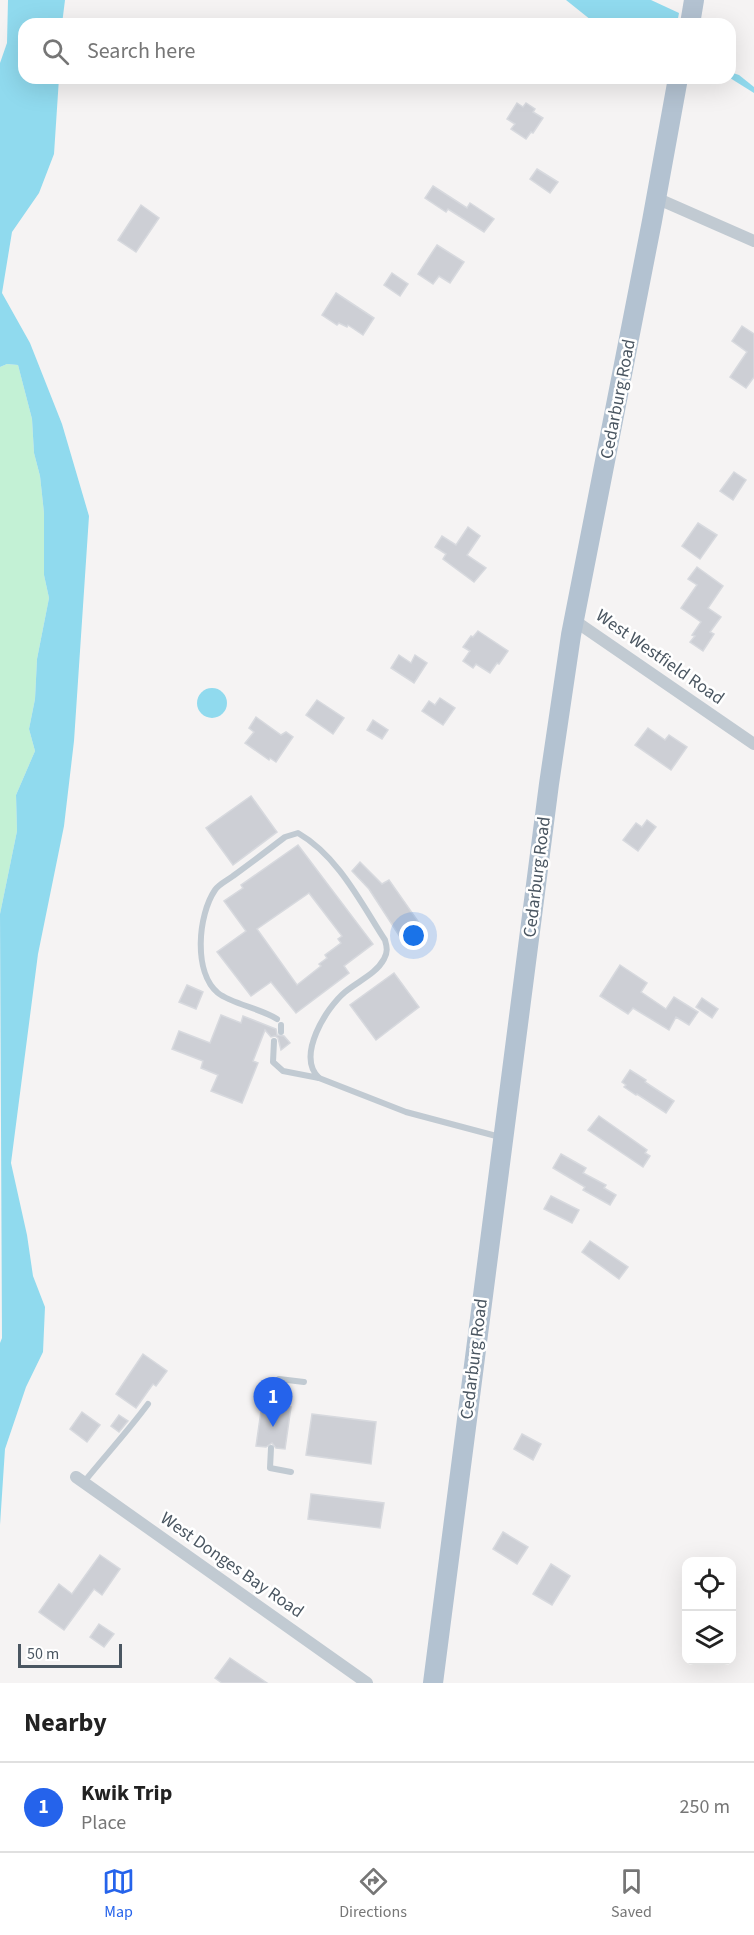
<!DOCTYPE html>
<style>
body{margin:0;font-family:"Source Sans 3",sans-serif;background:#f6f6f6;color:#222}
.controls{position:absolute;right:18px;bottom:18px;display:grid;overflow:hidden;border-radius:12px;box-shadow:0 6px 24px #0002}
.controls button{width:54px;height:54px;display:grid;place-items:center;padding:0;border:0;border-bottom:2px solid #e0e0e0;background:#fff;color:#222;font:30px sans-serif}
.scale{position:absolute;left:18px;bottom:15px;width:104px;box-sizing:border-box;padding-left:6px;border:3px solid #4a5661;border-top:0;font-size:16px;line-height:21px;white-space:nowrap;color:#4a5661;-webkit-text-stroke:4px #fff;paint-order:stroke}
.you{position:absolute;left:414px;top:936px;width:21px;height:21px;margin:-15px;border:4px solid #fff;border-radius:50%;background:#1a73e8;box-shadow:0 0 0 9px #1a73e833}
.badge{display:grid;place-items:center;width:39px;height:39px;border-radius:50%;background:#2563eb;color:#fff;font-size:20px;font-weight:700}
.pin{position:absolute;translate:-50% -50px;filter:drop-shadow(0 2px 3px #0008)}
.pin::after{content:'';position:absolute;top:32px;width:21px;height:18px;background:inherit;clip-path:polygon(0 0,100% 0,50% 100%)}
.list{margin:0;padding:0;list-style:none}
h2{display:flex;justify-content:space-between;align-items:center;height:78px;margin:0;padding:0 24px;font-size:26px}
h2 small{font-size:20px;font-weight:400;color:#767676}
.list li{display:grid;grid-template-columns:39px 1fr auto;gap:18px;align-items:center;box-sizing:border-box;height:90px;padding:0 24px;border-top:2px solid #e0e0e0}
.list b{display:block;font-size:22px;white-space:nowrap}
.list p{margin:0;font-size:20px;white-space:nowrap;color:#767676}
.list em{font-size:20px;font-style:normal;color:#767676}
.icon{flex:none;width:33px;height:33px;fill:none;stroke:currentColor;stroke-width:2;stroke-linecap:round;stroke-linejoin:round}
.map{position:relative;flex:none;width:754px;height:1683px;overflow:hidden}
.search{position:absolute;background:#fff;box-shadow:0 6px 24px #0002;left:18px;right:18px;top:18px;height:66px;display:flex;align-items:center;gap:15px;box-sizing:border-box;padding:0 21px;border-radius:18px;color:#767676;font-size:22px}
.sheet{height:168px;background:#fff}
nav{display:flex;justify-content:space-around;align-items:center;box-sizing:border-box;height:84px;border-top:2px solid #e0e0e0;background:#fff;font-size:16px;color:#767676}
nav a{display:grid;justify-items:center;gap:3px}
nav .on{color:#2563eb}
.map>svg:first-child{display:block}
.green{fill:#c3f1d5}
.water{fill:#90daee}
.building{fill:#cdcfd5;stroke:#d7d9de;stroke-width:1.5;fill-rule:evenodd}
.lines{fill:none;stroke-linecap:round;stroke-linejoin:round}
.lane{stroke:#c1cad2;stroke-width:6}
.street{stroke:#c1cad2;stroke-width:12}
.primary{stroke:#b3c2d1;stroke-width:20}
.labels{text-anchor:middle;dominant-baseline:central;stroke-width:5;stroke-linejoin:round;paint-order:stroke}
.street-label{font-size:18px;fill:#4a5661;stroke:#fff}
</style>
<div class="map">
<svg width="754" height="1683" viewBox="0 0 754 1683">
<rect width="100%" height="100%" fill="#f5f3f3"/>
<!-- green -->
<polygon class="green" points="7,364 18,365 32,419 34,453 40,476 44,513 44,575 49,598 37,659 35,699 29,729 35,751 16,795 17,831 0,914 0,367"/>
<!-- water -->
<g class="water">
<polygon points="8,0 65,0 62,24 24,24 24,78 59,78 54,154 39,193 12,232 2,293 30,343 62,424 89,516 74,741 64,826 38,954 11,1163 27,1235 33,1276 45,1307 43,1352 26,1387 5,1449 0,1525 0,1343 2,1338 0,914 17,831 16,795 35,751 29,729 35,699 37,659 49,598 44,575 44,513 40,476 34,453 32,419 18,365 7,364 0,367 0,63 7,43"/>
<polygon points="566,0 651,0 679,13 677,24 596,24"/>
<polygon points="730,72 739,75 754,87 754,93 730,78"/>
<circle cx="212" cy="703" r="15"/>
</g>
<!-- building -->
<g class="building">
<polygon points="517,103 523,107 526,103 535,109 533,112 543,118 533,133 531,132 526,139 511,129 515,124 507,119"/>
<polygon points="537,169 558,182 550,193 530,179"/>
<polygon points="433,186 467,208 470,203 494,219 484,232 448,209 446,212 425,198"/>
<polygon points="141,205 159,218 136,252 118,240"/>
<polygon points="437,245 464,262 450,283 439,276 433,284 418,274"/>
<polygon points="392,273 408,284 400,296 384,285"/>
<polygon points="336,293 374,318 363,335 348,325 347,327 339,323 337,325 322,315"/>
<polygon points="742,326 754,334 754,377 746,388 730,377 747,352 732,341"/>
<polygon points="734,472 746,480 733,500 720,491"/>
<polygon points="698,523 717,535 700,559 682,546"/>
<polygon points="468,527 480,536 467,555 486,568 474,582 443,559 446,554 435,547 442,536 456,545"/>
<polygon points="697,567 723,586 708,608 721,617 710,632 714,634 703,651 690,642 695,636 692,635 701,622 681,608 697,585 688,579"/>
<polygon points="478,631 508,651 499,664 497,663 490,673 476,664 473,668 463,661 470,651 463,647 471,636 473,637"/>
<polygon points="399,655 411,663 415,655 427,663 414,683 391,668"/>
<polygon points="440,698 455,708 443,725 422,711 429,701 435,705"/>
<polygon points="317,700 344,718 333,734 306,715"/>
<polygon points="256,717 281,735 286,732 293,737 276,762 270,758 269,760 245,743 254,732 249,728"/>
<polygon points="373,720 388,730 382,739 367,730"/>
<polygon points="648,728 665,740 669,735 687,747 671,770 635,745"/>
<polygon points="251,796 277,832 233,865 206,828"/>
<polygon points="647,820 656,827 638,851 623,840 636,823 642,827"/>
<path d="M298,845L373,944L344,966L349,973L296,1013L271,982L251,996L217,952L246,931L224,901L243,888L241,885ZM309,893L342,936L338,939L341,943L325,955L327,958L319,964L321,966L297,985L257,929Z"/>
<polygon points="360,862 382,884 389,880 422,927 402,940 369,889 352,871"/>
<polygon points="620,965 647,983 641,992 666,1009 674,997 698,1012 689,1025 676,1017 669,1030 633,1008 628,1014 600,996"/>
<polygon points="394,973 419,1007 376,1040 350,1005"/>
<polygon points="187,985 203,992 196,1009 179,1002"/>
<polygon points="702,998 718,1009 712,1018 696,1007"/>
<polygon points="221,1015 241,1023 243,1016 276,1029 277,1035 284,1036 290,1043 281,1050 278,1038 275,1036 271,1037 265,1030 253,1061 258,1063 242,1103 211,1091 218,1075 201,1068 203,1061 172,1049 179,1031 210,1043"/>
<polygon points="630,1070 646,1080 645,1082 674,1101 666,1113 637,1094 636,1095 624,1087 626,1085 622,1082"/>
<polygon points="599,1116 647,1150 645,1153 650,1156 643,1167 588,1130"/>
<polygon points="561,1154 586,1168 583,1173 606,1185 604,1188 616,1195 610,1205 583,1190 585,1187 553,1168"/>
<polygon points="551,1196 579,1210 572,1223 544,1209"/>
<polygon points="590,1241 628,1267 619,1279 582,1252"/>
<polygon points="143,1354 167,1371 156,1386 153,1384 136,1408 116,1394"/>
<polygon points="262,1404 271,1405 275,1411 279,1411 281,1406 291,1407 285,1449 276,1448 272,1443 266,1447 256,1446"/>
<polygon points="82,1412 100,1425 87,1442 70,1429"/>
<polygon points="312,1414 376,1422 371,1464 306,1455"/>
<polygon points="119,1415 128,1421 119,1432 111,1426"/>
<polygon points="522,1434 541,1444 533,1460 514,1449"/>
<polygon points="311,1494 384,1503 380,1528 308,1519"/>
<polygon points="503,1532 528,1547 517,1564 493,1549"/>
<polygon points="100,1555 120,1569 102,1595 94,1589 64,1630 39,1612 59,1584 72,1594"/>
<polygon points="551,1564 570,1576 552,1605 533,1594"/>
<polygon points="99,1624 114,1634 104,1647 90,1637"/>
<polygon points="230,1658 267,1683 222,1683 215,1678"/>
</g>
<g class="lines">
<!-- lane -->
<g class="lane">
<polyline points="281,1032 281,1025"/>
<path d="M274,1041L273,1062L283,1071L319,1078C296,1056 326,1008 345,992C358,981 376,974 384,959C388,952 387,947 385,940C361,903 338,856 298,833L285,837C268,850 251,863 233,876C228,880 219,884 215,890C198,915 193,972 218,993C232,1004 260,1008 277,1019"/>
<polyline points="319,1078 406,1112 500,1137"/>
<polyline points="276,1406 279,1379 304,1382"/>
<polyline points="271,1448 270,1468 291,1472"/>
<path d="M84,1482C105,1456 128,1431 148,1404"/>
</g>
<!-- street -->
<g class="street">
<polyline points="656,198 754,241"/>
<polyline points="575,621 754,744"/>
<polyline points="76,1477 367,1683"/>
</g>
<!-- primary -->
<g class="primary">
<polyline points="690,24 694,0"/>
<polyline points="433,1683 549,784 571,635 652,221 678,78"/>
</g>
</g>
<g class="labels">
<!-- street labels -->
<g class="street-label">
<text transform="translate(618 399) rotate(-79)">Cedarburg Road</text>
<text transform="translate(660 657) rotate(35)">West Westfield Road</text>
<text transform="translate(537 877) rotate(-83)">Cedarburg Road</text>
<text transform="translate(474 1359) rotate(-83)">Cedarburg Road</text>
<text transform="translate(232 1565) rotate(35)">West Donges Bay Road</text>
</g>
</g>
</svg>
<div class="controls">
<button><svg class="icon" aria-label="locate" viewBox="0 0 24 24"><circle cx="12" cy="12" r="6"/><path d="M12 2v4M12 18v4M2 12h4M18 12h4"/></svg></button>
<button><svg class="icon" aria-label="layers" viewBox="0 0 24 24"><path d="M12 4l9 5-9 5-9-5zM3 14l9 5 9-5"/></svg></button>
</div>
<div class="scale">50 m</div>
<div class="you"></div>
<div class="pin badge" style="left:273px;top:1427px">1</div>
<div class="search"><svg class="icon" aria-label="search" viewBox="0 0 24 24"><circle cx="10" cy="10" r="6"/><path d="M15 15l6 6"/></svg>Search here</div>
</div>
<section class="sheet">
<h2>Nearby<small></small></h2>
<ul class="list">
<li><span class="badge">1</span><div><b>Kwik Trip</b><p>Place</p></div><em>250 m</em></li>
</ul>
</section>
<nav>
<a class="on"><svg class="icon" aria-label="map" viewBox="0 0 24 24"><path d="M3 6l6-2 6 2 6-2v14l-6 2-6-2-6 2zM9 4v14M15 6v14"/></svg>Map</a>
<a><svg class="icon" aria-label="directions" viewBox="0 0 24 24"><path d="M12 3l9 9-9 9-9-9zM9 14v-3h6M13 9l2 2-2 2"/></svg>Directions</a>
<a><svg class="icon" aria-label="saved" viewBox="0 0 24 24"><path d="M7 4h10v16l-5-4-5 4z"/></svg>Saved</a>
</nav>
